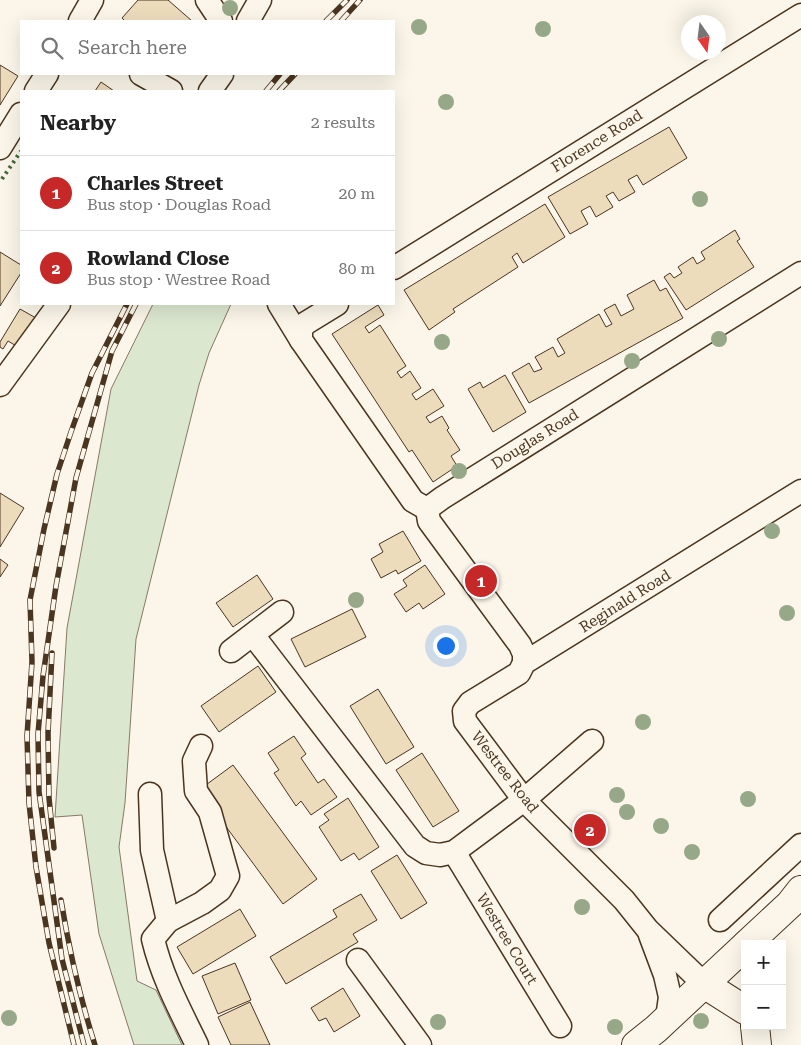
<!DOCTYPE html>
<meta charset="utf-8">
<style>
body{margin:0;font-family:"Roboto Serif",serif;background:#f2f2f2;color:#222}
.controls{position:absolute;right:15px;bottom:15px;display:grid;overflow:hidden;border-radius:0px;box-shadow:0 5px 20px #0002}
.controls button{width:45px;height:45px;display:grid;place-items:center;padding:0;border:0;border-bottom:1px solid #e0e0e0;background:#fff;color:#222;font:25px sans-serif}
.compass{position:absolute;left:681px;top:15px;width:45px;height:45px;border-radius:50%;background:#fff;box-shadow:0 5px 20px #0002;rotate:166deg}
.you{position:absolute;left:445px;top:645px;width:18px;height:18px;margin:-12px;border:4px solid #fff;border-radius:50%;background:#1a73e8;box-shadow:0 0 0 8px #1a73e833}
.badge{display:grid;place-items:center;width:32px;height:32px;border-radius:50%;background:#c62828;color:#fff;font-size:16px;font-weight:700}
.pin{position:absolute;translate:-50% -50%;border:2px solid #fff;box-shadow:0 1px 5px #0006}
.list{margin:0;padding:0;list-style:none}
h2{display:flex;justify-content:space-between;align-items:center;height:65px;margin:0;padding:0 20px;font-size:21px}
h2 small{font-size:16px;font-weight:400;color:#767676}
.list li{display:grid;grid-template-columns:32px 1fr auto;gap:15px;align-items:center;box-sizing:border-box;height:75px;padding:0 20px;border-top:1px solid #e0e0e0}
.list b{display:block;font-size:19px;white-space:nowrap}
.list p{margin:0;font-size:16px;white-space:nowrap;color:#767676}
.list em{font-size:16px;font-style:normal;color:#767676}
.icon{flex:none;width:28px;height:28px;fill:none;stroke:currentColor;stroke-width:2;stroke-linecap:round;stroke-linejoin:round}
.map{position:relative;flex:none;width:801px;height:1045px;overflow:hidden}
.search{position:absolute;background:#fff;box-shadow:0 5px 20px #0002;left:20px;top:20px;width:375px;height:55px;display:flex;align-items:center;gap:12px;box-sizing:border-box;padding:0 18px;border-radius:0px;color:#767676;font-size:19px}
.panel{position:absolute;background:#fff;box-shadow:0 5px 20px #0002;left:20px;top:90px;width:375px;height:215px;border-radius:0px}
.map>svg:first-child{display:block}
.green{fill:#dce7d0;stroke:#887966}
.building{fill:#ecdcbc;stroke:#4a3520}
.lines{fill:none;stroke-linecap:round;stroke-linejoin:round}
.minor-casing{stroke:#4a3520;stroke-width:25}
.major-casing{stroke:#4a3520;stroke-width:30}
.minor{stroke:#fbf6e9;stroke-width:22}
.major{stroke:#fbf6e9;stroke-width:28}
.rail-casing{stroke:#4a3520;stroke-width:5.5}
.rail{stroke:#fbf6e9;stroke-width:4;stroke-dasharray:11;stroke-linecap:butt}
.hedge{stroke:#436837;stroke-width:4;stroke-dasharray:2.5 4;stroke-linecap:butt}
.tree{fill:#96a887}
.labels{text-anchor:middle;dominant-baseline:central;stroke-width:4;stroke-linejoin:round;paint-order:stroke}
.street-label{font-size:15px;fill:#4a3520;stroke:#fbf6e9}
</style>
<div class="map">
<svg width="801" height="1045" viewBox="0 0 801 1045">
<rect width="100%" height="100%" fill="#fbf6e9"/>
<!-- green -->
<polygon class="green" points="153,304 231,304 209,353 199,385 136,639 125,803 119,847 137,981 156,990 182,1045 134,1045 99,934 82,815 55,817 67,628 111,389"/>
<!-- building -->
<g class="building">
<polygon points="138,0 168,0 192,21 125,21 122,18"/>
<polygon points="0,65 18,76 0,105"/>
<polygon points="101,82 114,91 95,91"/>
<polygon points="669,127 687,158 643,185 637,175 628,180 635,192 619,201 613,192 606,196 613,207 596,217 590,206 581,211 588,224 570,234 548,197"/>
<polygon points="545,204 565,237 523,263 517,253 512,257 518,267 453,309 455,312 429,330 404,290"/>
<polygon points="735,230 740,239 737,241 754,267 686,310 664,277 670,273 674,278 682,273 678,267 693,257 697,264 705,259 701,252"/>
<polygon points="0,252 21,265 21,273 0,306"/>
<polygon points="654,280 660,291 666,288 683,318 529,403 512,373 529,363 534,372 542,369 535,357 553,347 558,357 565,353 557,339 599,314 606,327 612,324 604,310 615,304 621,316 634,309 627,295"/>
<polygon points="378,305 384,315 365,327 369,333 380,325 406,366 397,372 401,378 410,371 421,388 412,394 416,400 433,389 444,406 426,417 430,423 442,416 449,428 447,430 460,450 451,456 457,466 433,482 412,450 409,452 332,334"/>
<polygon points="20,309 36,318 18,347 8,341 3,349 0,347 0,342"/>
<polygon points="505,375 526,412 493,432 468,389 480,382 483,388"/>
<polygon points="0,493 24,508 0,547"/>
<polygon points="403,531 421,561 398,574 396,570 381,578 371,559 383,552 379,544"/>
<polygon points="0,559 8,565 0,577"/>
<polygon points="425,565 445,594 423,609 419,603 406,612 394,594 407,586 403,580"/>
<polygon points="257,575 273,599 233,627 216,603"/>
<polygon points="352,609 366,637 305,667 291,639"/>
<polygon points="258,666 276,692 219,732 201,706"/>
<polygon points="378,689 414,747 386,764 350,706"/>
<polygon points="294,736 306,754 301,758 318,783 324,779 337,797 311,815 301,801 296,806 274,773 279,770 268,753"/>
<polygon points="422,753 459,811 433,827 396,770"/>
<polygon points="233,765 317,879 283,904 199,790"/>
<polygon points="348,798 379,847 359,860 354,853 341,861 319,827 329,820 324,814"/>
<polygon points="397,855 427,903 401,919 371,871"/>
<polygon points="361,894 377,920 353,934 358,942 286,984 270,957 337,917 333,910"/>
<polygon points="240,909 256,936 193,974 177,947"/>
<polygon points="235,963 251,1000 218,1014 202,976"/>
<polygon points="343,988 360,1016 334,1032 326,1018 319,1021 311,1008"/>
<polygon points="250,1002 270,1045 231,1045 218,1017"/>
</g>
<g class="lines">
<defs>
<g id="minor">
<polyline points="207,0 221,21"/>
<polyline points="80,21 92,0"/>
<polyline points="248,21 260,0"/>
<polyline points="141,74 171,91"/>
<polyline points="36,91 47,74"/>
<polyline points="210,91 222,74"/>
<polyline points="0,148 21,114"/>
<polyline points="394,268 801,15"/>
<polyline points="279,304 301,340"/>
<polyline points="337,304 306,323 301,329 301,340 413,501 427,509"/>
<polyline points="0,385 59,304"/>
<polyline points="253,635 415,846 426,853 440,855 454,852 524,800 592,741"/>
<polyline points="231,651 282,612"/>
<polyline points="524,663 524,654 520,645 429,521 427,509 442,498 801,273"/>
<polyline points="150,794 152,850 168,921"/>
<polyline points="454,852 560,1026"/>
<polyline points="720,920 801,845"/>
<polyline points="650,935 665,975 670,997 667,1018"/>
<polyline points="358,960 420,1045"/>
<polyline points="704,984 648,930 624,900 524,800 465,721 464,711 470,703 519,673 524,663 801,491"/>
<path d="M197,1045C180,1010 162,977 153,939L168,921L202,903L220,890L228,876L210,812L196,791L194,761L201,746"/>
</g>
<g id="major">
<polyline points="747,944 790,904 801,890"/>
<polyline points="704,984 745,1010"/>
<polyline points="755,1026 757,1045"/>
<polyline points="636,1045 656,1029 745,946"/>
</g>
</defs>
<!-- minor casing -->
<use href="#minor" class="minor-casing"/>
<!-- major casing -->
<use href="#major" class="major-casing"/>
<!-- minor -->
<use href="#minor" class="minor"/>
<!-- major -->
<use href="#major" class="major"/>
<defs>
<g id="rail">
<polyline points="326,21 347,0"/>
<polyline points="341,21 360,0"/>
<polyline points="266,91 280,74"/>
<polyline points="279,91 295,74"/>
<polyline points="52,653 48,733 49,798 54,848"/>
<path d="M61,900C69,949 80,998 95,1045"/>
<polyline points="74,1045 49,943 36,867 29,803 27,736 32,662 30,600 44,529 57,474 71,432 92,373 127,304"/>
<polyline points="84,1045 62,959 39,792 38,734 43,676 56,586 76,478 112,351 136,304"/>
</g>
</defs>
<!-- rail casing -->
<use href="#rail" class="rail-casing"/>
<!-- rail -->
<use href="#rail" class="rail"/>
<!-- hedge -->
<polyline class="hedge" points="2,179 21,151"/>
</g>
<!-- trees -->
<g class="tree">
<circle cx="230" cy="8" r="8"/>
<circle cx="419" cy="27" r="8"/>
<circle cx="543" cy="29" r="8"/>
<circle cx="446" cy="102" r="8"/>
<circle cx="700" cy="199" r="8"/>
<circle cx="719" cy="339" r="8"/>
<circle cx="442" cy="342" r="8"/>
<circle cx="632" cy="361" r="8"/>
<circle cx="459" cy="471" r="8"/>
<circle cx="772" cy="531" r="8"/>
<circle cx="356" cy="600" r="8"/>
<circle cx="787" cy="613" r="8"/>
<circle cx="643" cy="722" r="8"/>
<circle cx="617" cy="795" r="8"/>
<circle cx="748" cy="799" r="8"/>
<circle cx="627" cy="812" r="8"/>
<circle cx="661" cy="826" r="8"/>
<circle cx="692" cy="852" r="8"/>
<circle cx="582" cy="907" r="8"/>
<circle cx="9" cy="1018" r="8"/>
<circle cx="701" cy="1021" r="8"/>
<circle cx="438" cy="1022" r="8"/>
<circle cx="615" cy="1027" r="8"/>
</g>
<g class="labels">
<!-- street labels -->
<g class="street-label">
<text transform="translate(597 141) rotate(-32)">Florence Road</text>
<text transform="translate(535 439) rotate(-32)">Douglas Road</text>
<text transform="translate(625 601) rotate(-32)">Reginald Road</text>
<text transform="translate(505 772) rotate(52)">Westree Road</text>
<text transform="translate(507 939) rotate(59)">Westree Court</text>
</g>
</g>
</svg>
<div class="controls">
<button>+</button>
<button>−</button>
</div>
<svg class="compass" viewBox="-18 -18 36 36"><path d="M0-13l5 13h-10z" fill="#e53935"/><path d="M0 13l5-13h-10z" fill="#767676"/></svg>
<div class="you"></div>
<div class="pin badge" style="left:481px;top:581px">1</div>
<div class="pin badge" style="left:590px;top:830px">2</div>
<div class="search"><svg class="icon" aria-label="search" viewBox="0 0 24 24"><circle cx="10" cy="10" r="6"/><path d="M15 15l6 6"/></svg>Search here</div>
<section class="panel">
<h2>Nearby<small>2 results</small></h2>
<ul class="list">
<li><span class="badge">1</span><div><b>Charles Street</b><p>Bus stop · Douglas Road</p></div><em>20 m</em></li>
<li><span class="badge">2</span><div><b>Rowland Close</b><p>Bus stop · Westree Road</p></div><em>80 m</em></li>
</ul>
</section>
</div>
